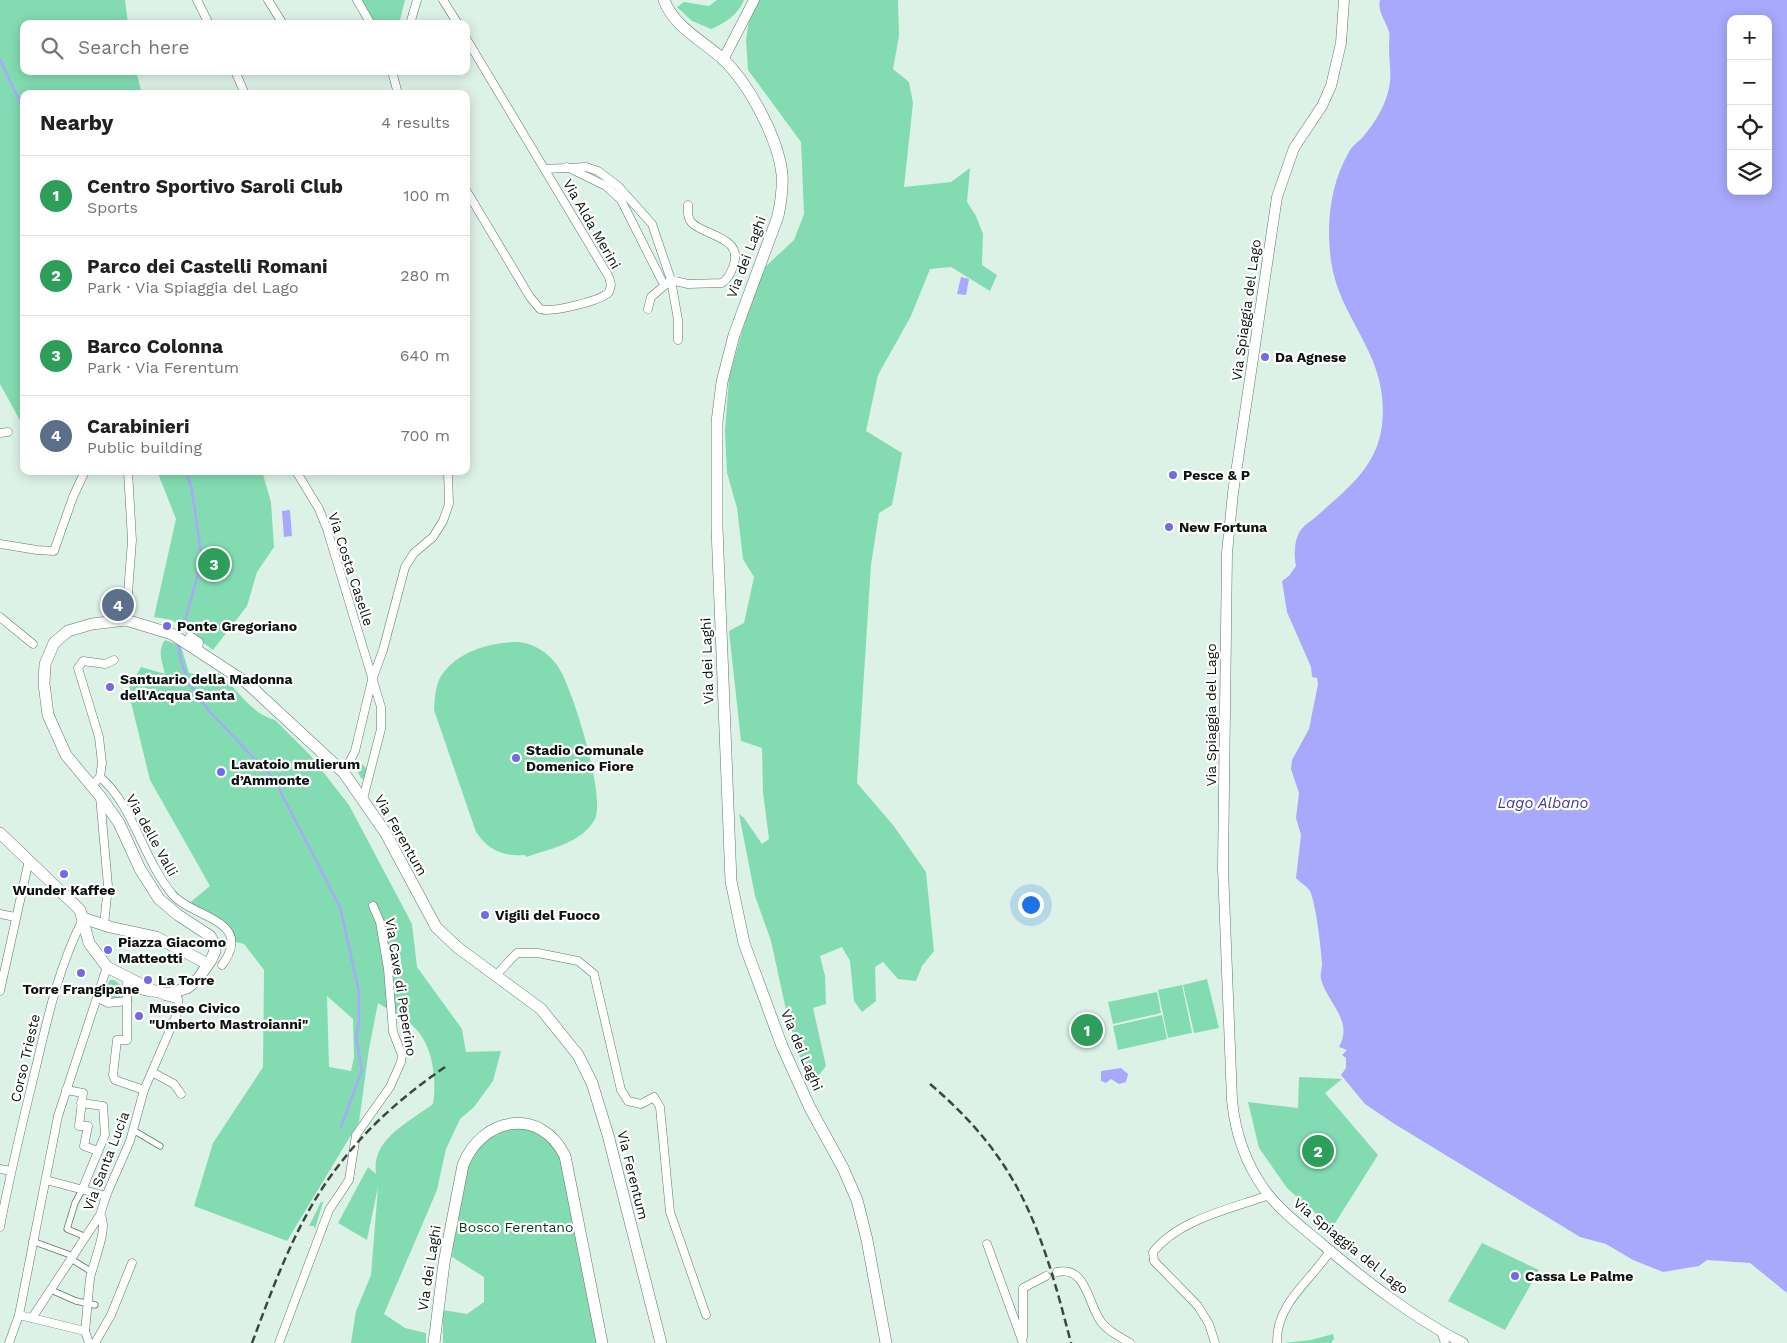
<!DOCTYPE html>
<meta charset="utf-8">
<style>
body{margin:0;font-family:"Work Sans",sans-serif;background:#f2f2f2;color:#202124}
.controls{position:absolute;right:15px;top:15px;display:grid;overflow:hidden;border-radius:10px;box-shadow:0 2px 12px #0003}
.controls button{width:45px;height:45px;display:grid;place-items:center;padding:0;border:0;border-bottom:1px solid #e0e0e0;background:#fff;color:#202124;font:25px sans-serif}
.you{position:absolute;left:1030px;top:904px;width:18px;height:18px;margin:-12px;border:4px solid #fff;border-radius:50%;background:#1a73e8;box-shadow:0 0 0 8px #1a73e833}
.badge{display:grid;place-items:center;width:32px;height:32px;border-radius:50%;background:#d93025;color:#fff;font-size:16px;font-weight:700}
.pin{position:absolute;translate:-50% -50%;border:2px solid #fff;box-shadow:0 1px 5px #0006}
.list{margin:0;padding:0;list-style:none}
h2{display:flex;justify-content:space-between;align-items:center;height:65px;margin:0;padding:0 20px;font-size:21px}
h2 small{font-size:16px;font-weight:400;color:#757577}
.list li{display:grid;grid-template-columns:32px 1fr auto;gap:15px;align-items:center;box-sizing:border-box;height:80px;padding:0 20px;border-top:1px solid #e0e0e0}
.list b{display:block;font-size:19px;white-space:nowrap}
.list p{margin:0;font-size:16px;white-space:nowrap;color:#757577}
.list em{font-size:16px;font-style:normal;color:#757577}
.icon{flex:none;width:28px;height:28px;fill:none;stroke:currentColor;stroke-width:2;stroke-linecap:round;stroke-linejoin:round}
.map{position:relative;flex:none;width:1787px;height:1343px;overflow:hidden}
.search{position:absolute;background:#fff;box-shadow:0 2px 12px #0003;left:20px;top:20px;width:450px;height:55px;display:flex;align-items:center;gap:12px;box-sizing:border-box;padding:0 18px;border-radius:10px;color:#757577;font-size:19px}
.panel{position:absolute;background:#fff;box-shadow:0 2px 12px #0003;left:20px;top:90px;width:450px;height:385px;border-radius:10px}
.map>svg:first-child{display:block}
.green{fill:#83dcb1;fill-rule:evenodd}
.water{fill:#a8a8fc;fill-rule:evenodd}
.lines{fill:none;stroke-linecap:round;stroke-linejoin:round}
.stream{stroke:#a8a8fc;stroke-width:2.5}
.pedestrian-casing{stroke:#62756b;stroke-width:7}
.minor-casing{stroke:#62756b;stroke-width:9}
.tertiary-casing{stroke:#62756b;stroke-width:11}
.secondary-casing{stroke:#62756b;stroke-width:12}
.pedestrian{stroke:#fff;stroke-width:5.5}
.minor{stroke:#fff;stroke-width:8}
.tertiary{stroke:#fff;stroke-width:10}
.secondary{stroke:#fff;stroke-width:11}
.rail{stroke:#3d4742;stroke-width:2.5;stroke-dasharray:8 4;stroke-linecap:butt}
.poi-dot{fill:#736ae4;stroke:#fff;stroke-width:2}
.labels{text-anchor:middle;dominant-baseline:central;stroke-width:4.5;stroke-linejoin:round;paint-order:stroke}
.street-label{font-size:14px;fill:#0b120f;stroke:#fff}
.poi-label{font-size:14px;font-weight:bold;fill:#0b120f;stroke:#fff;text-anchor:start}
.park-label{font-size:14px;fill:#073624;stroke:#fff}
.water-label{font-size:15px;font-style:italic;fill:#413695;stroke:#fff}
</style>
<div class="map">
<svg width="1787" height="1343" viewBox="0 0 1787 1343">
<rect width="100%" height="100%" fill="#ddf2e7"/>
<!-- green -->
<g class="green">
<polygon points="0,0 125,0 128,24 24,24 24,71 136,71 142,94 24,94 22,424 0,384"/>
<polygon points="361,0 405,0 399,24 375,24"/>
<path d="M717,0H744C739,14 724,24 711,29L692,21L677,7L684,2L709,6Z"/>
<polygon points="755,0 898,0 899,36 893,69 909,82 913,103 904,187 951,182 970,168 967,202 976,216 983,234 982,265 997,275 990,291 951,267 930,269 911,316 878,375 866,431 902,453 892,505 879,513 871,565 857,783 893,825 926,872 934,951 922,966 916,981 898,979 883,962 875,967 876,1001 862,1012 854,1001 850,961 842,947 820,956 825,976 826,1004 813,1008 826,1066 816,1079 807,1079 788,1019 771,941 755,896 739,814 744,818 762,844 769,839 763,792 762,748 741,741 729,631 744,623 754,577 743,559 737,508 727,473 725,431 729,378 743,328 764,268 794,240 804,214 801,142 748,70 746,40 750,14"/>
<polygon points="157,471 262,471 271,502 274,547 257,572 247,606 213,650 172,620 154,617 176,519"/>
<path d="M165,640L181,646L189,673L215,678L218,673C237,687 250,714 275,720L310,755L349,805L412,924L417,967L462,1029L466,1052L501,1051L493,1081L474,1107L460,1119L446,1149L437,1190L384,1314L405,1328L426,1333V1343H351L356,1311L371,1275L378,1187L367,1240L338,1223L368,1167L376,1174C371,1139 408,1123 433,1104C437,1080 433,1045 414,1027C404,1017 390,1011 378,1003L369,1049L359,1122L287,1241L194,1206L213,1143L263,1067L264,970L244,944L232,941C224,913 209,917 187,905L210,886L150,780L128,690L141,667L165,674C162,661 157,651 165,640ZM327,996L353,1019L354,1057L351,1071L329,1067Z"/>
<path d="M519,642C535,644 547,652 557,665C572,685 606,797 595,819C582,843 550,849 526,857L525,855C503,857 488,850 476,832L434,710C435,697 435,682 444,672C461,650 493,642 519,642Z"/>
<polygon points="360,762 368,770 364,779 361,778 358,772"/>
<polygon points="1207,979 1219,1028 1194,1033 1183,985"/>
<polygon points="110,980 114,980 122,986 123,1000 104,998 103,991"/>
<polygon points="1182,985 1192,1033 1168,1038 1158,990"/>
<polygon points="1157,992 1161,1013 1113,1024 1108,1002"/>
<polygon points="1162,1015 1167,1039 1118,1050 1113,1026"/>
<polygon points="1299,1077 1342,1079 1325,1093 1378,1155 1332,1228 1287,1188 1259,1148 1248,1102 1298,1108"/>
<path d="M520,1126C550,1138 555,1140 565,1170L597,1343H443V1310L467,1314L484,1302V1277L452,1257C456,1227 459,1158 484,1139C494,1132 508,1129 520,1126Z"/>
<polygon points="321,1202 323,1202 315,1229 314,1226 309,1226"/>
<polygon points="1482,1243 1539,1270 1505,1330 1448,1301"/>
<polygon points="1333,1334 1334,1339 1331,1343 1283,1343 1311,1340"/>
</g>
<!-- water -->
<g class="water">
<path d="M1380,0H1787V1293L1750,1263L1707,1260L1699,1266L1663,1272L1633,1260L1606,1244L1580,1237L1393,1123L1365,1104L1341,1075L1346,1068V1058L1342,1055L1347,1050L1339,1047C1354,1020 1327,1003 1321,979C1320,974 1322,969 1322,964C1321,948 1316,904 1310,891C1307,886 1300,883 1296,878L1301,835L1296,818L1299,793L1291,769L1292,760L1309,729L1318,684L1317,678L1312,677L1311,667L1287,612L1282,581L1289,576L1296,566C1294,556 1294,542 1299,533C1302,526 1313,520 1318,515C1347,489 1377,467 1382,425C1390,354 1340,323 1331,261C1326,225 1330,184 1349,152C1352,146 1358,142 1362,138C1374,124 1385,107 1389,88C1392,74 1389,62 1389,47C1389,42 1390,37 1389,32C1386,21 1377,12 1380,0ZM1731,19H1768V191H1731Z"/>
<polygon points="961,277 969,279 966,295 957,294"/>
<polygon points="290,510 292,536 284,537 282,511"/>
<polygon points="1121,1068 1128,1074 1126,1082 1119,1084 1111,1079 1106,1083 1101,1081 1101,1071"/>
</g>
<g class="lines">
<!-- stream -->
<g class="stream">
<polyline points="0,59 24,111"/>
<polyline points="183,628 202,560 192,490 186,471"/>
<polyline points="178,645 181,661 189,683 209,711 274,779 340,907 359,992 359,1022 356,1037 362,1070 341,1127"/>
</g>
<defs>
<g id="pedestrian">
<polyline points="133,1130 160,1146"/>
<polyline points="82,1190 75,1203 67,1229 86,1237"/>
<polyline points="32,1241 73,1256"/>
<polyline points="71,1259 92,1272"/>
<polyline points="51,1290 76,1301 95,1305"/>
</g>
<g id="minor">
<polyline points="197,0 209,24"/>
<polyline points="268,0 283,24"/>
<polyline points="357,0 371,24"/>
<polyline points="443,0 458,24"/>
<polyline points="410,24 417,0"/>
<path d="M466,38L609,277L611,285L609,292C601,301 551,313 540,309L530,297L466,190"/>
<polyline points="235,71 245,94"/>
<polyline points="392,71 398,94"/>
<polyline points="567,167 606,186 621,200 662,281"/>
<path d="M545,169L586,167L598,171L618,186L652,224L671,280L688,284L722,283C728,279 730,274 733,267C745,237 705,236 692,223C687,218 688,211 688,205"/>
<polyline points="671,280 678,320 678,340"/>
<polyline points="648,309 651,297 671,280"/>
<polyline points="0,433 8,432"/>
<polyline points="296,471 319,509 327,529 381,707 381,729 363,799"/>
<polyline points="0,544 37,550 54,551 73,497 85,471"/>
<polyline points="0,617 33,644"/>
<polyline points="126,620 132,540 128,471"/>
<polyline points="190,636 199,642 198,650"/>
<polyline points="344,773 355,751 372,680 383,650 405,567 414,553 433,537 443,521 449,504 448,471"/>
<path d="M100,777C134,806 143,860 173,895C193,918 255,920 222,965"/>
<polyline points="92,786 100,777 102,763 99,737 78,668 83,661 105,664 114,660"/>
<polyline points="100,796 108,886 104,925"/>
<polyline points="0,914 15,917"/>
<polyline points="496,975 517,953 538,953 578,961 594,974 621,1090 628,1101 641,1104 654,1097 660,1107 670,1212 706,1315"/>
<polyline points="127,984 127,1040 117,1040 113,1075 115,1080 144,1090"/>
<polyline points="127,987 149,992"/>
<polyline points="0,991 29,860"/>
<polyline points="98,998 108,1003 127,1001"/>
<polyline points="152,1072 174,1084 181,1094"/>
<polyline points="66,1090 83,1093 79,1126 88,1126 84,1146 98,1151"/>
<polyline points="81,1103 103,1106 105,1135 82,1190"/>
<polyline points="0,1169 11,1171"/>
<polyline points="46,1180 106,1196"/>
<path d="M0,1227C10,1173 23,1120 36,1067C48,1016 59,966 83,919"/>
<polyline points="987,1244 1023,1343"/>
<path d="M1057,1272C1087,1265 1088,1306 1102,1323C1109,1332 1120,1337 1130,1343"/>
<polyline points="19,1315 85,1331 89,1343"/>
<polyline points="32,1318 100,1215 106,1196 130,1141 144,1090 179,1009 178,999 165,996"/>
<path d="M85,1331C87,1314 88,1296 90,1279C92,1265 110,1226 100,1215"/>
<polyline points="1441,1332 1445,1343"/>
<polyline points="1023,1337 1023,1288 1046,1276"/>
<polyline points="9,1343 19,1315 58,1116 107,967"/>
<polyline points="95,1343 111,1315 132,1263"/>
<polyline points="279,1343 329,1210 349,1180 356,1135 390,1087 401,1062 402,1055 393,1032 388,969 380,922 373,906"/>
<path d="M1215,1343L1209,1324L1198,1306L1154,1261L1153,1252C1179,1219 1231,1209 1269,1195"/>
<path d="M1277,1343C1276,1303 1310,1282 1330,1251"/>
</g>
<g id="tertiary">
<path d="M1344,0L1341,43L1331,86L1322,106L1294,148L1277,197L1233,493L1227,553L1223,868L1232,1100C1235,1132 1245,1162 1264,1189C1280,1211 1302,1227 1322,1244C1366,1281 1412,1317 1463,1343"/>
<polyline points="723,60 754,0"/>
</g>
<g id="secondary">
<path d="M664,0C674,27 703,41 723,59C749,84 778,138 782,174C783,189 781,202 778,216L734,335L722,382L717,422V528L731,881L744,943L782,1046L810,1108L843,1168L857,1200L867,1240L886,1343"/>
<polyline points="0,833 80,910 89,943 107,967 154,991 168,994 187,988 198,979 211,960 215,951 213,941 210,936 178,915 159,899 140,869 119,823 100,796 66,755 48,715 44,684 45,664 54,643 68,631 92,624 126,620 172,634 247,683 344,773 385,832 436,927 457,947 541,1009 578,1055 592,1083 608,1135 661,1343"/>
<polyline points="83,918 110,927 156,937 208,964"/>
<path d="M434,1343L444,1263L463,1165C482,1117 540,1106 565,1156L602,1343"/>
</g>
</defs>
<!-- pedestrian casing -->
<use href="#pedestrian" class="pedestrian-casing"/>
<!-- minor casing -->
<use href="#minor" class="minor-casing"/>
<!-- tertiary casing -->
<use href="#tertiary" class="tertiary-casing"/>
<!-- secondary casing -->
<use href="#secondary" class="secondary-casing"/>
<!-- pedestrian -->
<use href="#pedestrian" class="pedestrian"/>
<!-- minor -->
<use href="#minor" class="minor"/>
<!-- tertiary -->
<use href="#tertiary" class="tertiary"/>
<!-- secondary -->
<use href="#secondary" class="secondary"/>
<!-- rail -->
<g class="rail">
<path d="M930,1084C1021,1161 1042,1231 1071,1343"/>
<path d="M252,1343C275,1282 298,1217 339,1165C369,1125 407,1093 448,1065"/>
</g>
</g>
<!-- markers -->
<g class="poi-dot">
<circle cx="1265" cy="357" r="5"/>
<circle cx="1173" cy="475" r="5"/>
<circle cx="1169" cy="527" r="5"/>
<circle cx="167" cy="626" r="5"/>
<circle cx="110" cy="687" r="5"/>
<circle cx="516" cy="758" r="5"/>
<circle cx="221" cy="772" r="5"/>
<circle cx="64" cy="874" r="5"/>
<circle cx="485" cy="915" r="5"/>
<circle cx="108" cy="950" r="5"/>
<circle cx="81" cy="973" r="5"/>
<circle cx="148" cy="980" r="5"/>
<circle cx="139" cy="1016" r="5"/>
<circle cx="1515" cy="1276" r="5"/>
</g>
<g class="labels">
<!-- street labels -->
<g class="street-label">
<text transform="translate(592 224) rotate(60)">Via Alda Merini</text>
<text transform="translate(746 257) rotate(-69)">Via dei Laghi</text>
<text transform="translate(1246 310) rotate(-82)">Via Spiaggia del Lago</text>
<text transform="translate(351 569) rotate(72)">Via Costa Caselle</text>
<text transform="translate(707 661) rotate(-92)">Via dei Laghi</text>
<text transform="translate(1211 715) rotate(-90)">Via Spiaggia del Lago</text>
<text transform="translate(152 835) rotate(61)">Via delle Valli</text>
<text transform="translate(401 835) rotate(60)">Via Ferentum</text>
<text transform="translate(401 987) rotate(81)">Via Cave di Peperino</text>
<text transform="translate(802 1050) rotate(67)">Via dei Laghi</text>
<text transform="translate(25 1058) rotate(-77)">Corso Trieste</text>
<text transform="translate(106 1161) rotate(-69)">Via Santa Lucia</text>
<text transform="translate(633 1175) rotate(76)">Via Ferentum</text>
<text transform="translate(1351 1246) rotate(39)">Via Spiaggia del Lago</text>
<text transform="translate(429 1268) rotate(-81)">Via dei Laghi</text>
</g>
<!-- poi labels -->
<g class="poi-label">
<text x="1275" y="357">Da Agnese</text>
<text x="1183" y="475">Pesce &amp; P</text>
<text x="1179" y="527">New Fortuna</text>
<text x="177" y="626">Ponte Gregoriano</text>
<text x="120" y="679">Santuario della Madonna<tspan x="120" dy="16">dell'Acqua Santa</tspan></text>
<text x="526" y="750">Stadio Comunale<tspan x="526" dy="16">Domenico Fiore</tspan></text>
<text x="231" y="764">Lavatoio mulierum<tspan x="231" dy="16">d’Ammonte</tspan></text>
<text x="64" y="890" text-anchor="middle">Wunder Kaffee</text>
<text x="495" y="915">Vigili del Fuoco</text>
<text x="118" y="942">Piazza Giacomo<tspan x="118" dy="16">Matteotti</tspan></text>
<text x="158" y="980">La Torre</text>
<text x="81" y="989" text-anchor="middle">Torre Frangipane</text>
<text x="149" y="1008">Museo Civico<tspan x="149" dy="16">"Umberto Mastroianni"</tspan></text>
<text x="1525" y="1276">Cassa Le Palme</text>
</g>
<!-- park labels -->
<g class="park-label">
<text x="516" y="1227">Bosco Ferentano</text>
</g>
<!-- water labels -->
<g class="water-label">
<text x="1543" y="803">Lago Albano</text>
</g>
</g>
</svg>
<div class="controls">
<button>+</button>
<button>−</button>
<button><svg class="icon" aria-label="locate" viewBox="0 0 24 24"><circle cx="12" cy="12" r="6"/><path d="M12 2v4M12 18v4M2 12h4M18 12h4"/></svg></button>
<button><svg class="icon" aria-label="layers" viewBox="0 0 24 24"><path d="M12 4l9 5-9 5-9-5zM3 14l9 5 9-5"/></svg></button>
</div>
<div class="you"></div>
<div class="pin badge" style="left:1087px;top:1030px;background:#2e9e5b">1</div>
<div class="pin badge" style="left:1318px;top:1151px;background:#2e9e5b">2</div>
<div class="pin badge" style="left:214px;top:564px;background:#2e9e5b">3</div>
<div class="pin badge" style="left:118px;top:605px;background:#5c6f8a">4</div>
<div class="search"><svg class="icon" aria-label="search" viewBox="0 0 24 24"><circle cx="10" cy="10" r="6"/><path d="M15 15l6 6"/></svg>Search here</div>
<section class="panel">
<h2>Nearby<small>4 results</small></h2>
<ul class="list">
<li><span class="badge" style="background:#2e9e5b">1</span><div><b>Centro Sportivo Saroli Club</b><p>Sports</p></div><em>100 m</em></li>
<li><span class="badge" style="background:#2e9e5b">2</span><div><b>Parco dei Castelli Romani</b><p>Park · Via Spiaggia del Lago</p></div><em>280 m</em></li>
<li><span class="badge" style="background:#2e9e5b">3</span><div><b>Barco Colonna</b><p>Park · Via Ferentum</p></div><em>640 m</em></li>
<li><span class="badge" style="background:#5c6f8a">4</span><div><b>Carabinieri</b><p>Public building</p></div><em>700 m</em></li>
</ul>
</section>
</div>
